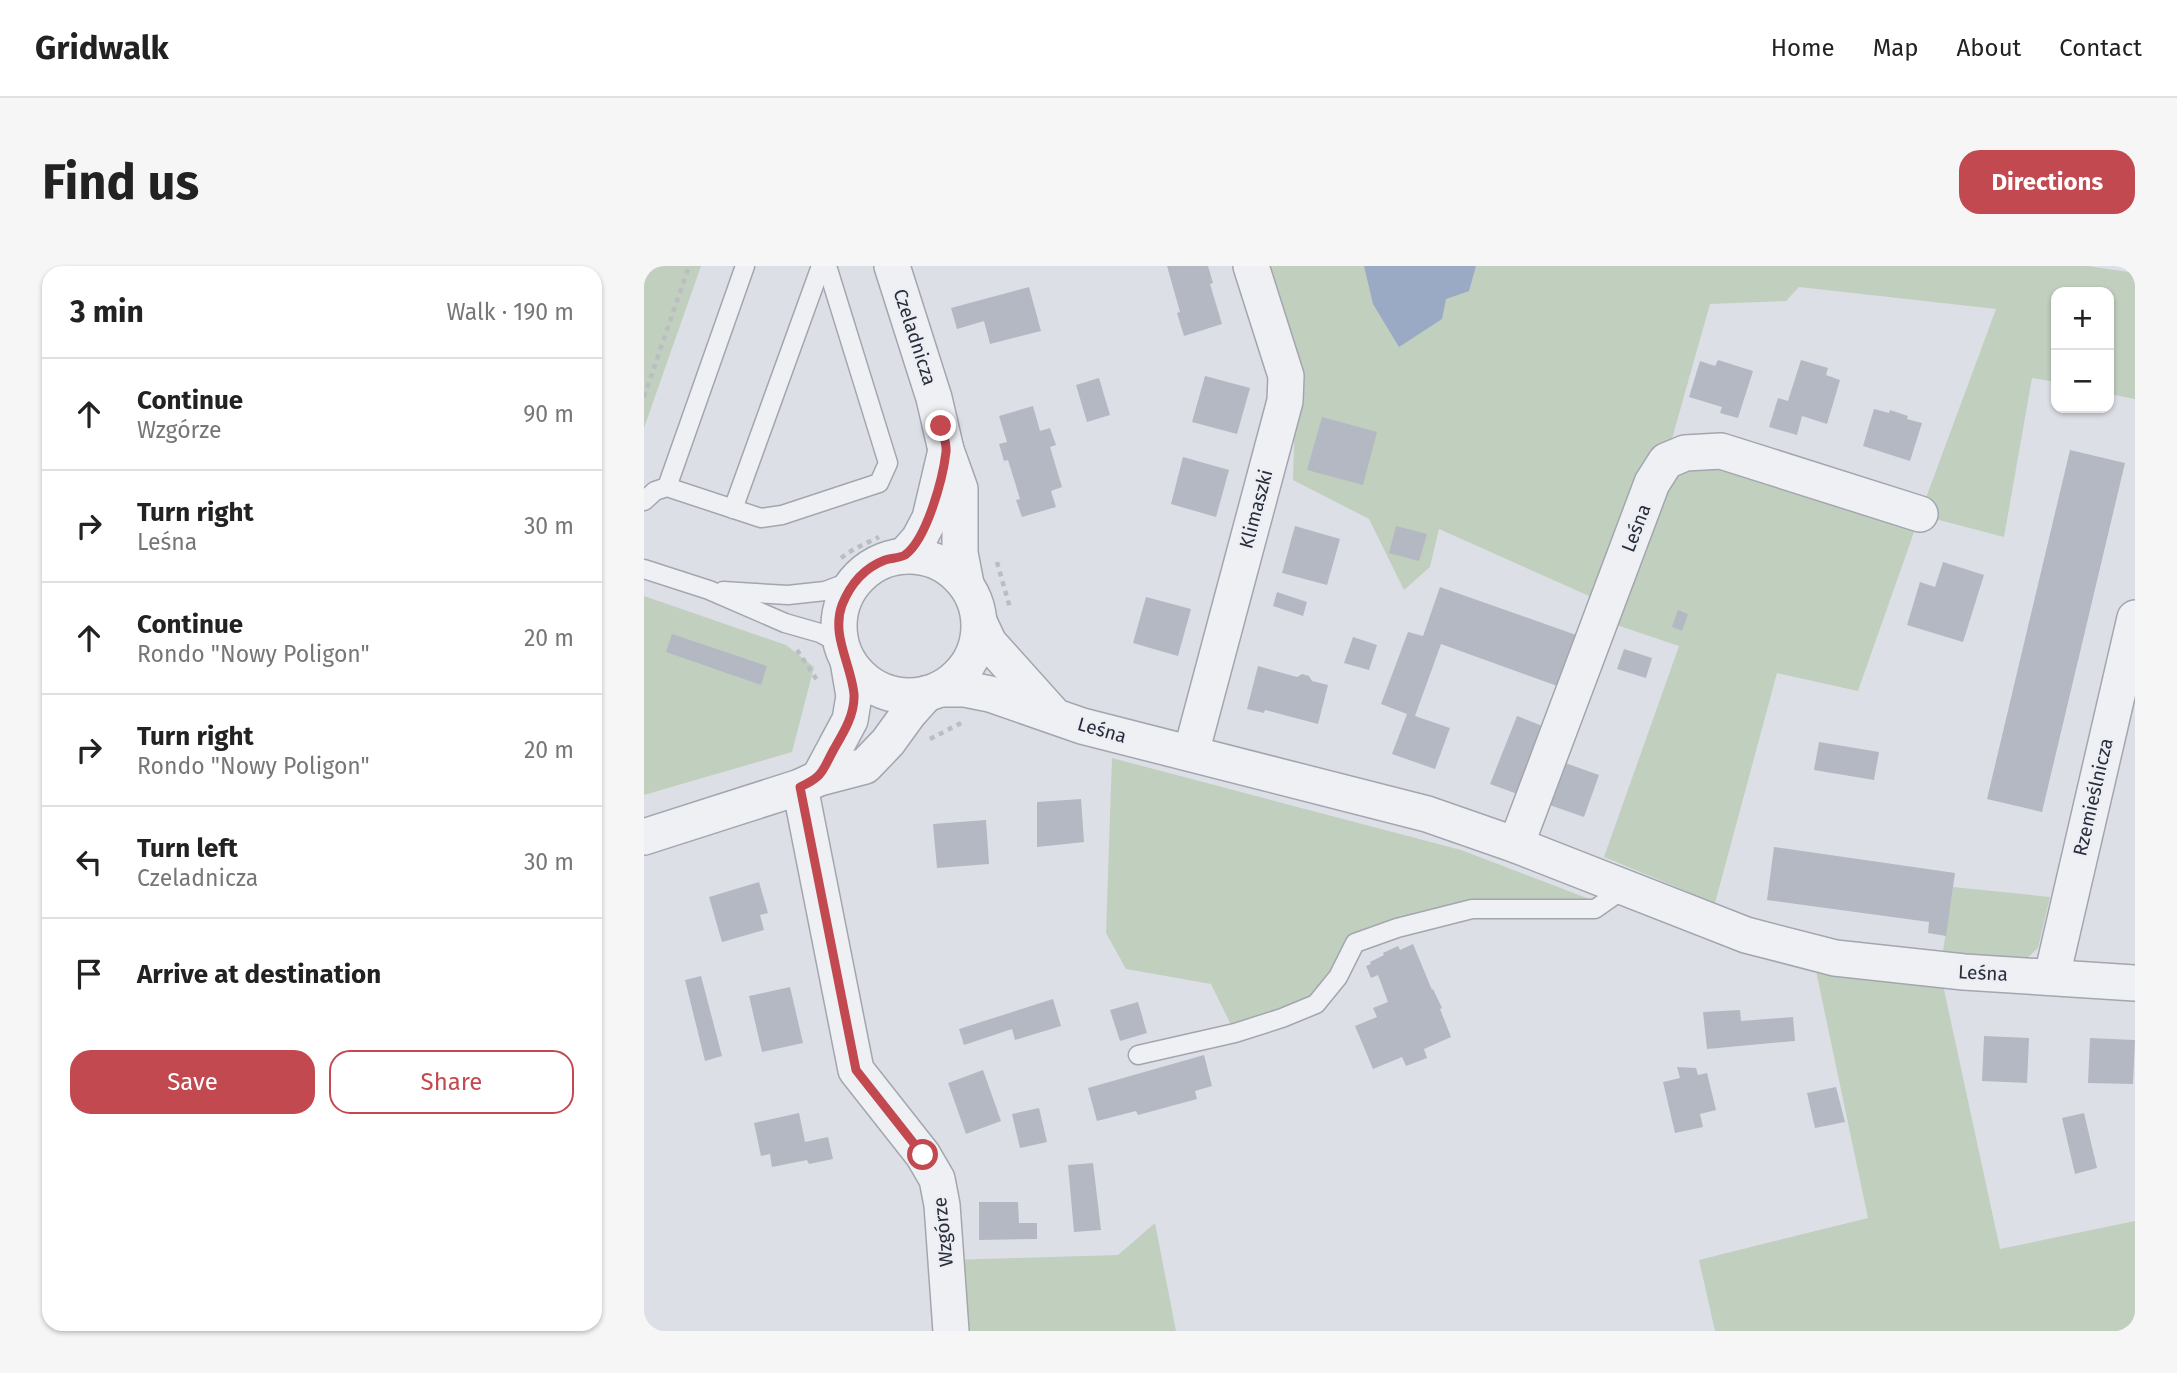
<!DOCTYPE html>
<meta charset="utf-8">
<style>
body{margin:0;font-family:"Fira Sans",sans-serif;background:#f6f6f6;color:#222}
.controls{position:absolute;right:21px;top:21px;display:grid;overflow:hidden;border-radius:14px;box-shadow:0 2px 5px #0004}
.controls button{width:63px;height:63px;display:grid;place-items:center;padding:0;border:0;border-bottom:2px solid #e0e0e0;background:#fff;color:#222;font:35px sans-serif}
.stop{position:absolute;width:21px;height:21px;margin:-16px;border:5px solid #c34951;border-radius:50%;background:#fff}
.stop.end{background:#c34951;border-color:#fff;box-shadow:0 2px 7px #0008}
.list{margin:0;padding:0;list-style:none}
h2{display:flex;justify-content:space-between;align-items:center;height:91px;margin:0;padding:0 28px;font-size:30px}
h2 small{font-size:23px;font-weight:400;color:#767676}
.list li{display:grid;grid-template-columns:46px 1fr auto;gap:21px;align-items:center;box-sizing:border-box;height:112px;padding:0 28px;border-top:2px solid #e0e0e0}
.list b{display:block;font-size:26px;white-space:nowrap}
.list p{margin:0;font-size:23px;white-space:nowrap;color:#767676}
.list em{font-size:23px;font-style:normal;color:#767676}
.actions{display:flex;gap:14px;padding:21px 28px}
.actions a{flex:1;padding:16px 0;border:2px solid #c34951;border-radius:21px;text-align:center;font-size:24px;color:#c34951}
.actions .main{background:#c34951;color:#fff}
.icon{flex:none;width:38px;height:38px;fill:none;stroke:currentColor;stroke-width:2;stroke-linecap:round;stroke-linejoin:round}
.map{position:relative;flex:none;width:1491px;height:1065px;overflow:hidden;border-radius:21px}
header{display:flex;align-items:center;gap:42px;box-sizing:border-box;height:98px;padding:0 35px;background:#fff;border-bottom:2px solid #e0e0e0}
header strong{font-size:33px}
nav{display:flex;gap:38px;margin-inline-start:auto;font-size:24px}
.intro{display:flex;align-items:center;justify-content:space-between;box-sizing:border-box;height:168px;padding:0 42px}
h1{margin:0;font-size:49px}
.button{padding:18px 32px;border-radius:21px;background:#c34951;color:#fff;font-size:24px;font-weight:700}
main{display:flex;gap:42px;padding:0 42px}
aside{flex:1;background:#fff;border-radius:21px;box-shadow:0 2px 5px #0004}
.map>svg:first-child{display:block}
.green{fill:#c1cfbe;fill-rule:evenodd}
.water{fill:#9aaac4}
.building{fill:#b4b8c2}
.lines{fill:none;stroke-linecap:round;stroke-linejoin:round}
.service-casing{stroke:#a3a6af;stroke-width:21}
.minor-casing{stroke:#a3a6af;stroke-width:38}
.path{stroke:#bbbdc4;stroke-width:4.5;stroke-dasharray:5 5;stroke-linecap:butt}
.service{stroke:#eff0f4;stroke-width:18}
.minor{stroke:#eff0f4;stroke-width:35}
.route{stroke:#c34951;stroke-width:9}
.labels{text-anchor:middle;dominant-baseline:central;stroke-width:5;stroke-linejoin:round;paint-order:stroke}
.street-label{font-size:19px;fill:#272d3b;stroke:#eceef3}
</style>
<header>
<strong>Gridwalk</strong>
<nav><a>Home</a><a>Map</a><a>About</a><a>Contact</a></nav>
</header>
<div class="intro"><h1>Find us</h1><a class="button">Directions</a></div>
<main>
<aside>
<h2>3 min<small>Walk · 190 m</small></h2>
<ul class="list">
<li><svg class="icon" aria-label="ahead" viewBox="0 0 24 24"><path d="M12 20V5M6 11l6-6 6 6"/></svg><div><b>Continue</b><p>Wzgórze</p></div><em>90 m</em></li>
<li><svg class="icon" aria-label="right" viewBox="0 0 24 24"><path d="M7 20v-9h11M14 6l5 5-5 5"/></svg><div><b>Turn right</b><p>Leśna</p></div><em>30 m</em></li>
<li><svg class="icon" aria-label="ahead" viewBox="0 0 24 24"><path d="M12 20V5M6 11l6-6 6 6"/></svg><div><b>Continue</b><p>Rondo &quot;Nowy Poligon&quot;</p></div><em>20 m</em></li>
<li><svg class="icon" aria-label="right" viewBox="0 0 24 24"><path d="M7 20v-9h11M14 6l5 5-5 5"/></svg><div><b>Turn right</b><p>Rondo &quot;Nowy Poligon&quot;</p></div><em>20 m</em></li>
<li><svg class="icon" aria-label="left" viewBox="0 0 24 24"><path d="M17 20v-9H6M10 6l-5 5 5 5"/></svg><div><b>Turn left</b><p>Czeladnicza</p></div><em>30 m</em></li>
<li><svg class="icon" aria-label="arrive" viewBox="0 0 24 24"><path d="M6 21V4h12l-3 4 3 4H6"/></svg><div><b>Arrive at destination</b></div></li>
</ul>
<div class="actions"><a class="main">Save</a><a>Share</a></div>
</aside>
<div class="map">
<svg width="1491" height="1065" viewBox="0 0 1491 1065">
<rect width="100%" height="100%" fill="#dddfe6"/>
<!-- green -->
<g class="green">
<polygon points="0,0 57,0 0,162"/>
<path d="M626,0H1444L1491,7V133L1465,128V26H1412V116L1388,112L1360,271L1276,249L1214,425L1133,407L1071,637L960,591L1035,380L958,354L963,338L795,263L786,301L760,324L725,253L649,214L651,147L645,71ZM1155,21L1352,43L1276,248L1057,185L1022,194L1066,38L1142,35Z"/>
<polygon points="0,330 142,379 170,401 148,486 0,529"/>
<polygon points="468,492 817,584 953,636 828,643 712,677 672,738 591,767 567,718 482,703 462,667"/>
<polygon points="1309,621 1406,631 1394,682 1366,708 1296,705 1356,983 1491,955 1491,1065 1071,1065 1055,994 1224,952 1168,686 1296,704"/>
<polygon points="511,957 532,1065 307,1065 302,994 474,989"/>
</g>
<!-- water -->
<polygon class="water" points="720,0 832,0 825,25 802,33 798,53 755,81 729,38"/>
<!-- building -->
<g class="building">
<polygon points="523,0 564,0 569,17 566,18 578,58 540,70 533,47 536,46"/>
<polygon points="385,21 397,65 346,78 340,55 313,63 307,42"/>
<polygon points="1074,94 1109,105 1094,152 1076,147 1078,141 1045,131 1056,95 1071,100"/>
<polygon points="1157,94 1184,102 1182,109 1196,114 1183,158 1158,150 1153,169 1125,161 1134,132 1144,135"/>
<polygon points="561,110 606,122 593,168 548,156"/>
<polygon points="455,112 466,149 443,156 432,119"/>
<polygon points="389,140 396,165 406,162 412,179 406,181 418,221 407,225 412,241 378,251 372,234 376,233 364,194 360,195 355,178 363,176 355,150"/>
<polygon points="1230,143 1245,147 1246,144 1264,150 1263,153 1278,157 1266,195 1219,180"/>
<polygon points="678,151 733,166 719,219 663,204"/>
<polygon points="1426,184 1481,197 1398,546 1343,533"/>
<polygon points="539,191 585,204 572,251 527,238"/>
<polygon points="651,260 696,273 683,319 638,307"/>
<polygon points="752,260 783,268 775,295 745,287"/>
<polygon points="1299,296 1340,309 1319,376 1263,359 1276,316 1291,321"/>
<polygon points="796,321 935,370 916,421 797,378 771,450 806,462 791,503 748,488 763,448 737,438 764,366 779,370"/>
<polygon points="633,326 663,336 659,350 629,340"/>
<polygon points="502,331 547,343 534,390 489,377"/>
<polygon points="1034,344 1044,348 1038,365 1028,361"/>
<polygon points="28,368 123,400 117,419 22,386"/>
<polygon points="709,371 733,379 725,404 700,397"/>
<polygon points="980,383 1008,392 1002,412 973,403"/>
<polygon points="614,400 653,411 658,408 665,410 668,415 684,419 674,458 621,444 620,447 603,443"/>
<polygon points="873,450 901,461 876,529 846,518"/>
<polygon points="1175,476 1235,486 1230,514 1170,504"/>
<polygon points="913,494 955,509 940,551 897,536"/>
<polygon points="437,533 440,576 393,581 393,536"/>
<polygon points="342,554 345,598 293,602 289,558"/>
<polygon points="1130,581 1311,607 1302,670 1284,667 1285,656 1123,634"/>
<polygon points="115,616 124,647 116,649 120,664 78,676 65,631"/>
<polygon points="769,678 788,724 789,723 798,742 796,743 807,771 780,783 783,792 762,800 758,791 729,803 711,760 733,751 729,742 744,736 734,709 727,712 722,700 727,698 726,696 740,689 739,687 754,680 756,684"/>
<polygon points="57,710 78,790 61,795 41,714"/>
<polygon points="146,721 159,777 118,786 105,730"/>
<polygon points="409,733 417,760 371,774 368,763 320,779 315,763"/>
<polygon points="494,736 503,767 476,775 466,744"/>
<polygon points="1096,744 1097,755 1149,751 1151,775 1063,783 1059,746"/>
<polygon points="1340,770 1385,772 1383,817 1338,815"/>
<polygon points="1446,772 1491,774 1489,818 1444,817"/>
<polygon points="560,789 568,820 551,825 553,833 494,849 492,845 453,855 444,822"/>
<polygon points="1033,801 1052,802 1054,809 1063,807 1072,844 1056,848 1059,861 1031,867 1019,816 1036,812"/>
<polygon points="339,804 357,855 322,868 304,817"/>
<polygon points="1192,821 1201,856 1171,862 1163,827"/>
<polygon points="395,842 403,876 376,882 368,848"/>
<polygon points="155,847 161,876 184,871 189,893 165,898 163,894 128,901 126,888 117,890 110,857"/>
<polygon points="1440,847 1453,902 1431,908 1418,852"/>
<polygon points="449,897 457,964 430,966 424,899"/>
<polygon points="335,936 374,936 375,957 393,957 393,973 335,974"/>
</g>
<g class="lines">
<defs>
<g id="service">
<polyline points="23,221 101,0"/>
<polyline points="0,235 11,225 23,221 117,252 138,249 235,217 244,197 183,0"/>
<polyline points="89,243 177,0"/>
<polyline points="0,303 65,324 141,357 176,367 197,378"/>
<polyline points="79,325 144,329 181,325 213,313"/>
<polyline points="494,789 591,767 638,752 672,738 694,711 711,677 753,662 828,643 951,643 981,622"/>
</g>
<g id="minor">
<polyline points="248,0 290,132 302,184 316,223 316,287 322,318"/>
<circle cx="265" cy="360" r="70"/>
<polyline points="260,290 275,273 286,252 302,184"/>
<polyline points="336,358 345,377 407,446"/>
<polyline points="297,423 321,423 346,428 438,460 783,548 872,579 1102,669 1191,692 1320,706 1491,717"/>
<polyline points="547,487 641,135 642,110 607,0"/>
<polyline points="175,512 206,454 210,430 204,395"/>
<polyline points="156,521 212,804 279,889 293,913 298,939 307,1065"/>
<polyline points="0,571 156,521 175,512 221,500 244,476 265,447 282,428"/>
<polyline points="872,579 1008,217 1022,195 1041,187 1077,185 1276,248"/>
<polyline points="1408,710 1491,352"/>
</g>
</defs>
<!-- service casing -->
<use href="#service" class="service-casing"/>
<!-- minor casing -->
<use href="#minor" class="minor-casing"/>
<!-- path -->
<g class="path">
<polyline points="0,131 45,0"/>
<polyline points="197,292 210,283 235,271"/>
<polyline points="353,296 366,342"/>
<polyline points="153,384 173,414"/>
<polyline points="286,473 319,456"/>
</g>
<!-- service -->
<use href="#service" class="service"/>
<!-- minor -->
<use href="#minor" class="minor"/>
</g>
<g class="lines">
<!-- route -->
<path class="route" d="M279,889L212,804L156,521C180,510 178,505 190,483C200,466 211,448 210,428C207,398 187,369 198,339C206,319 220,302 241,294C247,292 256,292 261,289C283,273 299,212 302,186C303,178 299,168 297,160"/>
</g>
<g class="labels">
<!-- street labels -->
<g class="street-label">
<text transform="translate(271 71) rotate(72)">Czeladnicza</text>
<text transform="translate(612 243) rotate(-75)">Klimaszki</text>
<text transform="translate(992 262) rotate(-69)">Leśna</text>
<text transform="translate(458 464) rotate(16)">Leśna</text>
<text transform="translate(1449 531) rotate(-77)">Rzemieślnicza</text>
<text transform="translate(1339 707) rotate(3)">Leśna</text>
<text transform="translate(299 966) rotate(-96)">Wzgórze</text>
</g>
</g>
</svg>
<div class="controls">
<button>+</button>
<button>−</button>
</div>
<div class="stop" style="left:279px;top:889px"></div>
<div class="stop end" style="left:297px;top:160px"></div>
</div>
</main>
